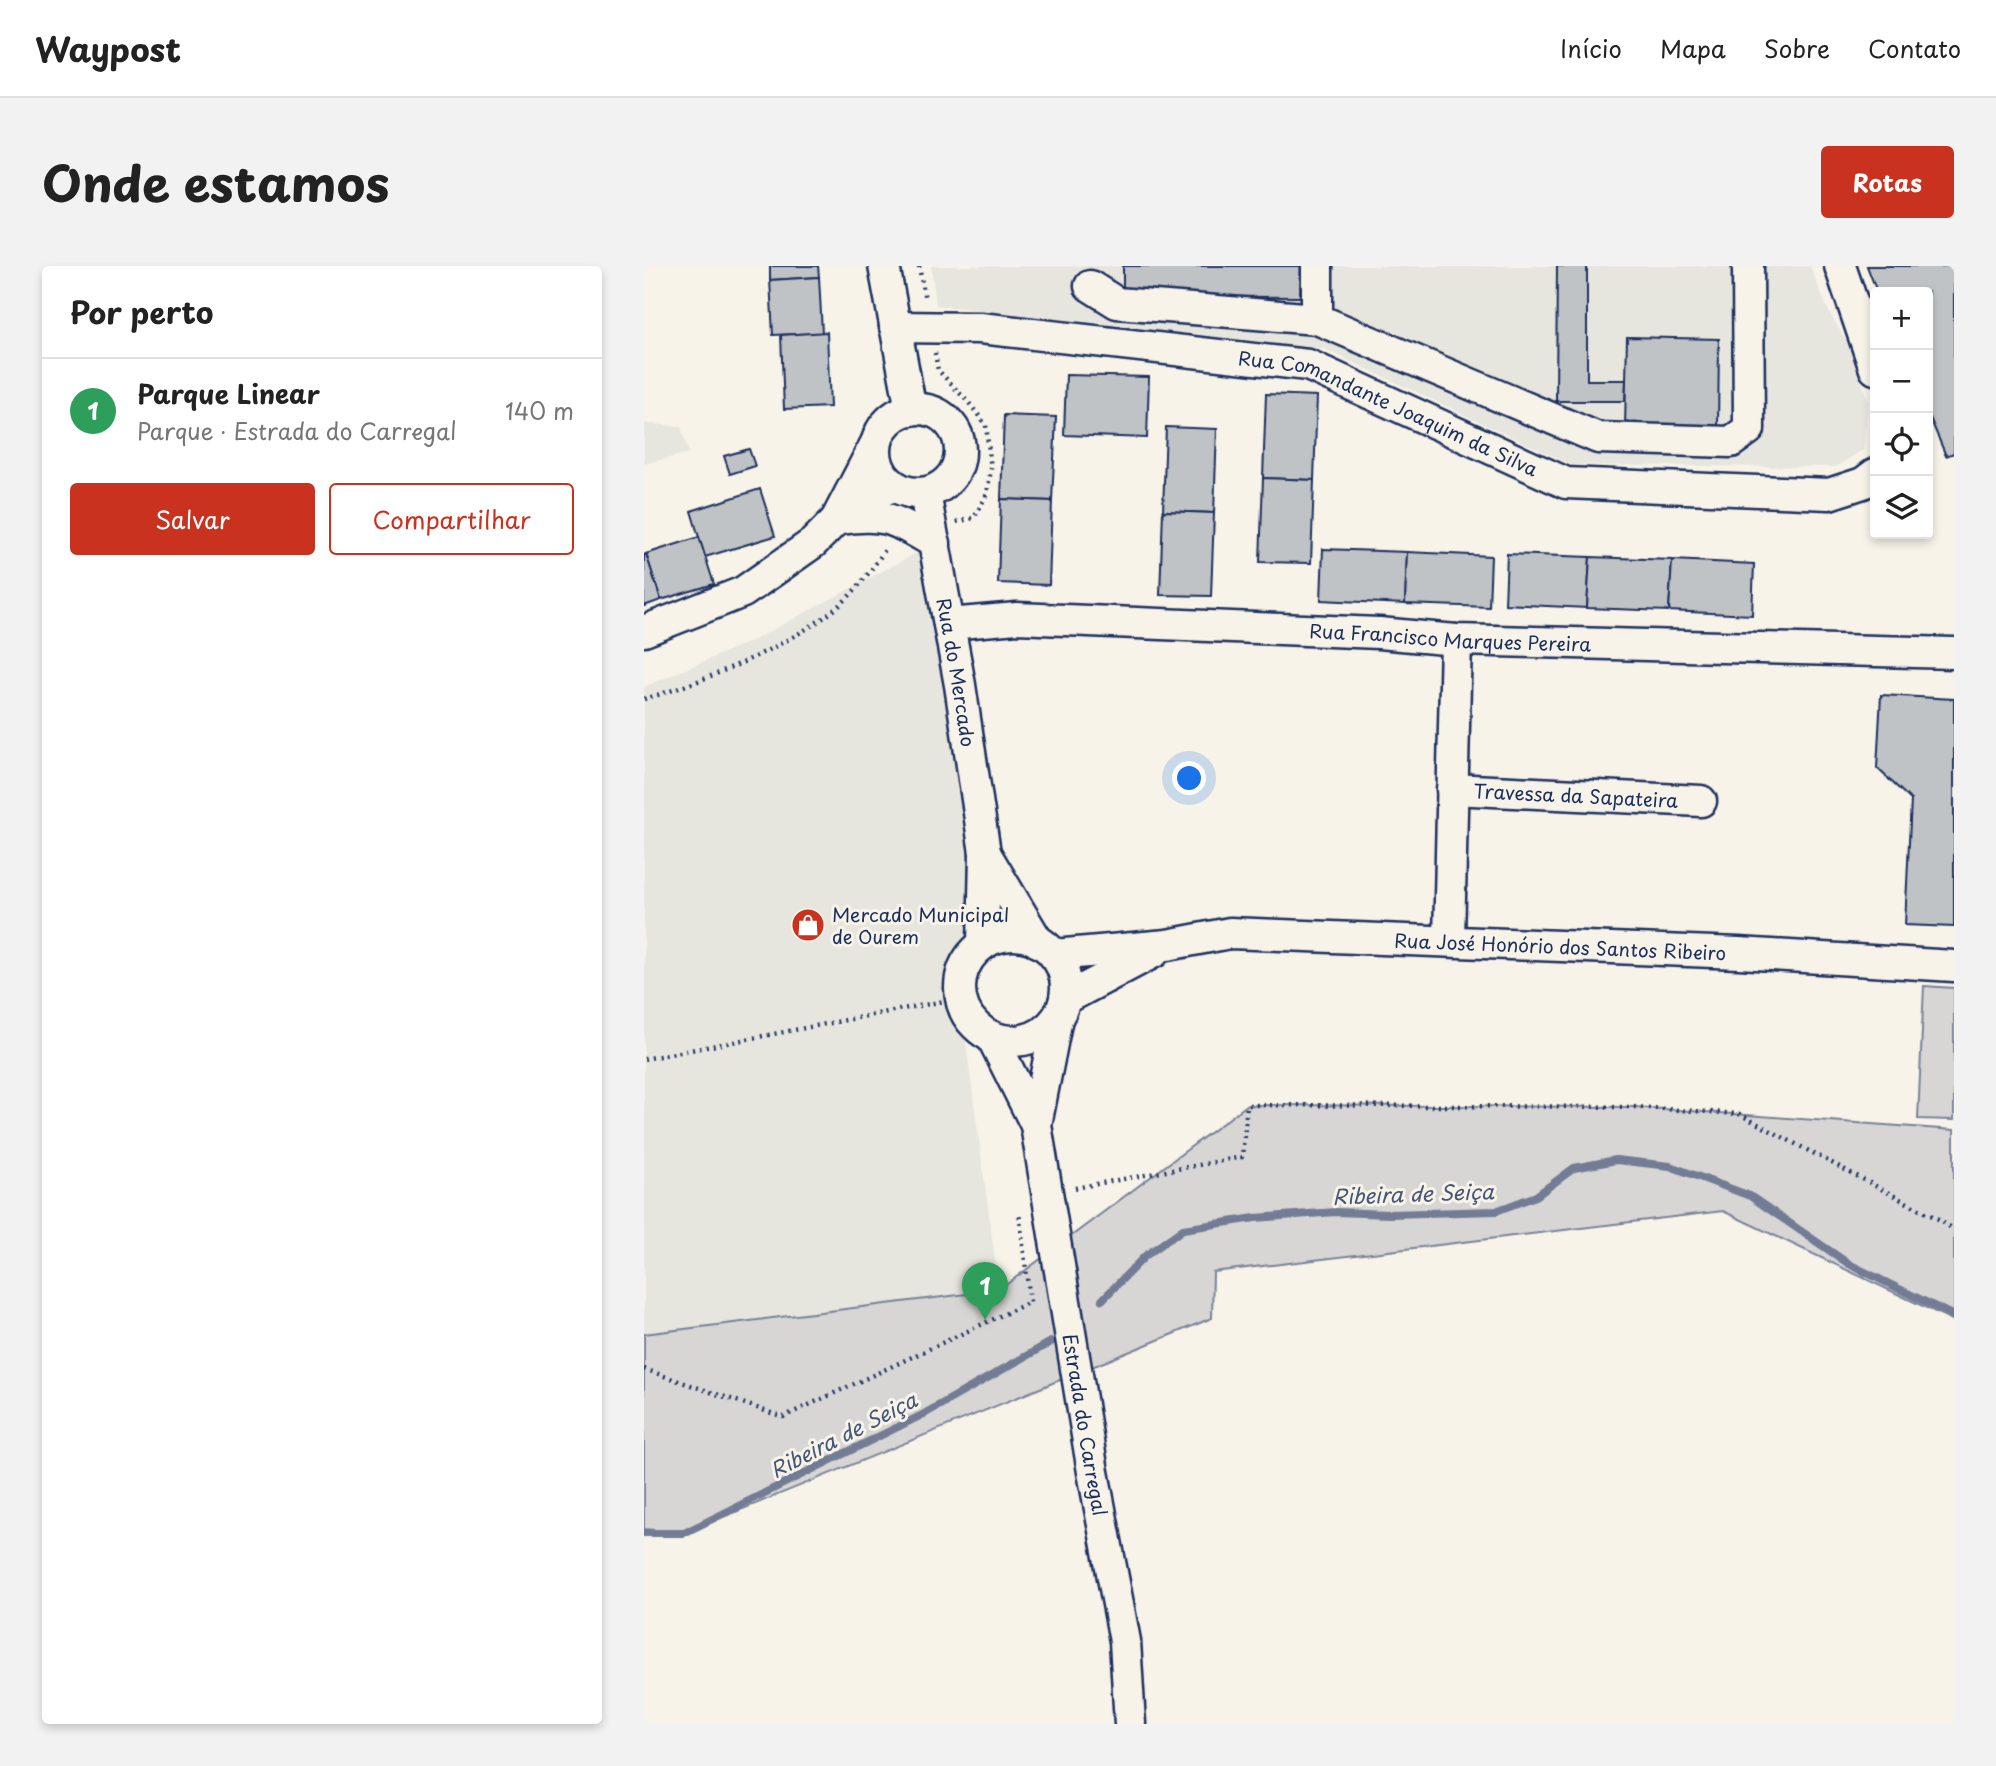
<!DOCTYPE html>
<html lang="pt">
<meta charset="utf-8">
<style>
body{margin:0;font-family:"Playpen Sans",sans-serif;background:#f2f2f2;color:#222}
.controls{position:absolute;right:21px;top:21px;display:grid;overflow:hidden;border-radius:7px;box-shadow:0 4px 10px #0003}
.controls button{width:63px;height:63px;display:grid;place-items:center;padding:0;border:0;border-bottom:2px solid #e0e0e0;background:#fff;color:#222;font:35px sans-serif}
.you{position:absolute;left:546px;top:513px;width:24px;height:24px;margin:-18px;border:5px solid #fff;border-radius:50%;background:#1a73e8;box-shadow:0 0 0 10px #1a73e833}
.badge{display:grid;place-items:center;width:46px;height:46px;border-radius:50%;background:#c8321e;color:#fff;font-size:23px;font-weight:700}
.pin{position:absolute;translate:-50% -58px;filter:drop-shadow(0 2px 4px #0008)}
.pin::after{content:'';position:absolute;top:37px;width:24px;height:21px;background:inherit;clip-path:polygon(0 0,100% 0,50% 100%)}
.list{margin:0;padding:0;list-style:none}
h2{display:flex;justify-content:space-between;align-items:center;height:91px;margin:0;padding:0 28px;font-size:30px}
h2 small{font-size:23px;font-weight:400;color:#767676}
.list li{display:grid;grid-template-columns:46px 1fr auto;gap:21px;align-items:center;box-sizing:border-box;height:105px;padding:0 28px;border-top:2px solid #e0e0e0}
.list b{display:block;font-size:26px;white-space:nowrap}
.list p{margin:0;font-size:23px;white-space:nowrap;color:#767676}
.list em{font-size:23px;font-style:normal;color:#767676}
.actions{display:flex;gap:14px;padding:21px 28px}
.actions a{flex:1;padding:16px 0;border:2px solid #c8321e;border-radius:7px;text-align:center;font-size:24px;color:#c8321e}
.actions .main{background:#c8321e;color:#fff}
.icon{flex:none;width:38px;height:38px;fill:none;stroke:currentColor;stroke-width:2;stroke-linecap:round;stroke-linejoin:round}
.map{position:relative;flex:none;width:1310px;height:1458px;overflow:hidden;border-radius:7px}
header{display:flex;align-items:center;gap:42px;box-sizing:border-box;height:98px;padding:0 35px;background:#fff;border-bottom:2px solid #e0e0e0}
header strong{font-size:33px}
nav{display:flex;gap:38px;margin-inline-start:auto;font-size:24px}
.intro{display:flex;align-items:center;justify-content:space-between;box-sizing:border-box;height:168px;padding:0 42px}
h1{margin:0;font-size:49px}
.button{padding:18px 32px;border-radius:7px;background:#c8321e;color:#fff;font-size:24px;font-weight:700}
main{display:flex;gap:42px;padding:0 42px}
aside{flex:1;background:#fff;border-radius:7px;box-shadow:0 4px 10px #0003}
.map>svg:first-child{display:block}
.built{fill:#e6e5de}
.green{fill:#d7d6d4;stroke:#798299;stroke-width:2}
.lines{fill:none;stroke-linecap:round;stroke-linejoin:round}
.stream{stroke:#727c95;stroke-width:8}
.building{fill:#c0c3c5;stroke:#1b2f5e;stroke-width:2}
.minor-casing{stroke:#1b2f5e;stroke-width:35}
.path{stroke:#1b2f5e;stroke-width:4.5;stroke-dasharray:2 5;stroke-linecap:butt}
.minor{stroke:#f7f3e8;stroke-width:30}
.labels{text-anchor:middle;dominant-baseline:central;stroke-width:6;stroke-linejoin:round;paint-order:stroke}
.street-label{font-size:19px;fill:#1b2f5e;stroke:#f7f3e8}
.poi-label{font-size:19px;fill:#1b2f5e;stroke:#f7f3e8;text-anchor:start}
.water-label{font-size:21px;font-style:italic;fill:#465679;stroke:#f7f3e8}
</style>
<header>
<strong>Waypost</strong>
<nav><a>Início</a><a>Mapa</a><a>Sobre</a><a>Contato</a></nav>
</header>
<div class="intro"><h1>Onde estamos</h1><a class="button">Rotas</a></div>
<main>
<aside>
<h2>Por perto<small></small></h2>
<ul class="list">
<li><span class="badge" style="background:#2e9e5b">1</span><div><b>Parque Linear</b><p>Parque · Estrada do Carregal</p></div><em>140 m</em></li>
</ul>
<div class="actions"><a class="main">Salvar</a><a>Compartilhar</a></div>
</aside>
<div class="map">
<svg width="1310" height="1458" viewBox="0 0 1310 1458">
<rect width="100%" height="100%" fill="#f7f3e8"/>
<filter id="ink" filterUnits="userSpaceOnUse"><feTurbulence type="fractalNoise" baseFrequency=".0143" numOctaves="2"/><feDisplacementMap in="SourceGraphic" scale="14" xChannelSelector="R" yChannelSelector="G"/><feConvolveMatrix kernelMatrix="1 2 1 2 8 2 1 2 1" color-interpolation-filters="sRGB"/></filter>
<g filter="url(#ink)">
<!-- built -->
<g class="built">
<polygon points="287,0 1166,0 1185,46 1204,78 1224,135 1219,184 1191,201 928,199 680,83 292,39"/>
<polygon points="0,157 37,161 45,187 0,198"/>
<polygon points="291,277 341,587 316,732 355,1024 0,1068 0,421 112,373"/>
</g>
<!-- green -->
<g class="green">
<polygon points="1280,720 1310,722 1310,854 1274,853"/>
<polygon points="603,839 991,841 1310,864 1310,1055 1079,945 569,1006 568,1052 40,1267 0,1263 0,1068 355,1024"/>
</g>
<g class="lines">
<!-- stream -->
<g class="stream">
<polyline points="458,1034 501,990 539,963 611,952 692,946 745,948 852,945 892,930 930,902 972,894 1026,900 1106,930 1205,998 1310,1050"/>
<polyline points="0,1267 40,1267 280,1148 407,1076"/>
</g>
</g>
<!-- building -->
<g class="building">
<polygon points="126,0 174,0 175,11 126,14"/>
<polygon points="479,0 657,0 656,31 479,30"/>
<polygon points="913,0 943,0 943,114 982,114 981,135 912,135"/>
<polygon points="1223,0 1310,0 1310,187 1302,190 1284,147 1284,26 1233,26"/>
<polygon points="175,11 178,67 129,69 126,14"/>
<polygon points="183,66 186,141 140,143 137,69"/>
<polygon points="983,71 1075,73 1074,163 981,161"/>
<polygon points="422,109 505,111 503,172 420,169"/>
<polygon points="622,128 673,130 670,214 619,212"/>
<polygon points="360,149 412,151 408,235 357,233"/>
<polygon points="522,161 573,163 570,247 519,245"/>
<polygon points="105,183 111,200 86,208 80,190"/>
<polygon points="619,212 670,214 667,297 616,296"/>
<polygon points="116,223 131,270 61,291 47,245"/>
<polygon points="357,233 408,235 405,319 354,317"/>
<polygon points="519,245 570,247 567,330 516,329"/>
<polygon points="55,271 70,318 17,334 2,288"/>
<polygon points="679,283 763,286 761,338 677,334"/>
<polygon points="763,286 847,290 845,341 761,338"/>
<polygon points="2,288 17,334 0,340 0,289"/>
<polygon points="863,288 946,291 943,342 861,338"/>
<polygon points="946,291 1028,294 1025,345 943,342"/>
<polygon points="1028,294 1110,298 1108,349 1025,345"/>
<polygon points="1237,429 1310,433 1310,661 1261,659 1267,534 1233,502"/>
</g>
<g class="lines">
<defs>
<g id="minor">
<polyline points="240,0 267,144"/>
<polyline points="673,0 673,53"/>
<polyline points="1196,0 1231,103"/>
<polyline points="446,20 473,37 673,53 954,172 1087,176 1105,163 1104,0"/>
<path id="s1" d="M251,61L336,62L664,99L922,217L1185,228L1219,217L1231,208"/>
<circle cx="274" cy="185" r="42"/>
<path id="s2" d="M281,227L316,419L341,587L339,678"/>
<path d="M196,253C243,246 251,254 291,277"/>
<polyline points="192,254 232,177"/>
<path id="s3" d="M305,358L373,352L735,367L812,374L1310,387"/>
<polyline points="0,365 99,326 169,277 192,254 248,219"/>
<path id="s4" d="M808,523L1057,535"/>
<polyline points="341,587 394,676"/>
<circle cx="369" cy="722" r="53"/>
<polyline points="805,674 812,374"/>
<path id="s5" d="M410,689L523,679L586,667L1095,687L1310,700"/>
<polyline points="421,733 510,686"/>
<path id="s6" d="M348,771L392,859L449,1206L481,1375L486,1458"/>
<polyline points="392,859 413,752"/>
</g>
</defs>
<!-- minor casing -->
<use href="#minor" class="minor-casing"/>
<!-- path -->
<g class="path">
<polyline points="275,0 281,34"/>
<polyline points="291,87 294,104 325,137 342,159 347,203 343,228 330,252 312,256"/>
<path d="M0,433C57,417 134,384 182,350C207,333 226,306 243,281"/>
<polyline points="0,793 316,732"/>
<polyline points="431,922 598,891 603,839 991,841 1095,848 1298,955 1310,964"/>
<polyline points="0,1103 139,1151 386,1036 375,946"/>
</g>
<!-- minor -->
<use href="#minor" class="minor"/>
</g>
</g>
<!-- icons -->
<defs>
<symbol id="shop-disc" viewBox="-11 -11 22 22"><circle r="9.5" fill="#c8321e" stroke="#f7f3e8"/><path d="M-5-2.5h2.3a2.7 3.5 0 0 1 5.4 0H5L5.5 6h-11ZM-1.5-2.5h3a1.5 2.3 0 0 0-3 0Z" fill="#fff"/></symbol>
</defs>
<g fill-rule="evenodd">
<use href="#shop-disc" x="145" y="640" width="38" height="38"/>
</g>
<g class="labels">
<!-- street labels -->
<g class="street-label">
<text stroke="none"><textPath href="#s1" startOffset="506">Rua Comandante Joaquim da Silva</textPath></text>
<text stroke="none"><textPath href="#s3" startOffset="502">Rua Francisco Marques Pereira</textPath></text>
<text stroke="none"><textPath href="#s2" startOffset="182">Rua do Mercado</textPath></text>
<text stroke="none"><textPath href="#s4" startOffset="124">Travessa da Sapateira</textPath></text>
<text stroke="none"><textPath href="#s5" startOffset="508">Rua José Honório dos Santos Ribeiro</textPath></text>
<text stroke="none"><textPath href="#s6" startOffset="402">Estrada do Carregal</textPath></text>
</g>
<!-- poi labels -->
<g class="poi-label">
<text x="188" y="648">Mercado Municipal<tspan x="188" dy="22">de Ourem</tspan></text>
</g>
<!-- water labels -->
<g class="water-label">
<text transform="translate(769 927) rotate(-2)">Ribeira de Seiça</text>
<text transform="translate(199 1168) rotate(-27)">Ribeira de Seiça</text>
</g>
</g>
</svg>
<div class="controls">
<button>+</button>
<button>−</button>
<button><svg class="icon" aria-label="locate" viewBox="0 0 24 24"><circle cx="12" cy="12" r="6"/><path d="M12 2v4M12 18v4M2 12h4M18 12h4"/></svg></button>
<button><svg class="icon" aria-label="layers" viewBox="0 0 24 24"><path d="M12 4l9 5-9 5-9-5zM3 14l9 5 9-5"/></svg></button>
</div>
<div class="you"></div>
<div class="pin badge" style="left:341px;top:1054px;background:#2e9e5b">1</div>
</div>
</main>
